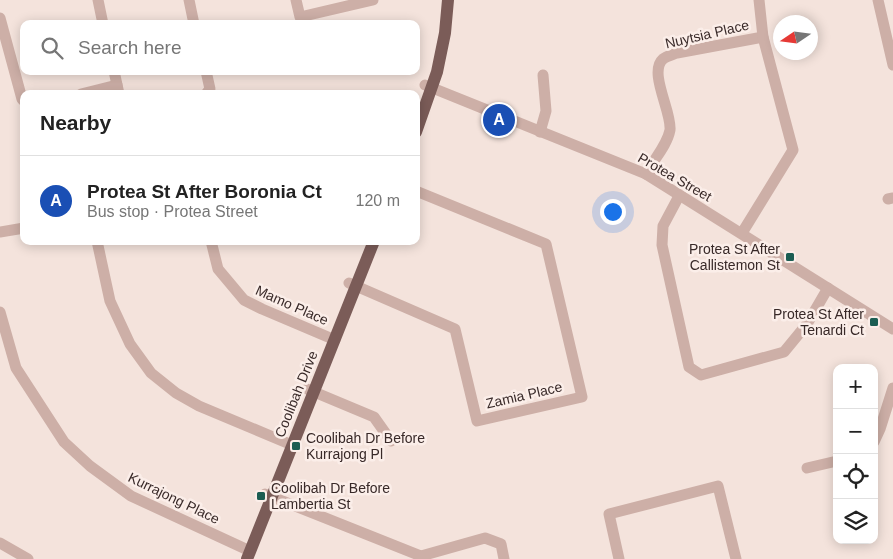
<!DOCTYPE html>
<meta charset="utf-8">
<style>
body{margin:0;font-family:Arial,sans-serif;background:#f2f2f2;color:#222}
.controls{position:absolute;right:15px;bottom:15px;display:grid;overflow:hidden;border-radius:10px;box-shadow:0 2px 12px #0003}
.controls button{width:45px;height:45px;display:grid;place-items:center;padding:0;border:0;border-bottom:1px solid #e0e0e0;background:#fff;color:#222;font:25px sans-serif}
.compass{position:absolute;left:773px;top:15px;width:45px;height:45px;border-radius:50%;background:#fff;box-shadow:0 2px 12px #0003;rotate:257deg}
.you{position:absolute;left:612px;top:211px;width:18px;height:18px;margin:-12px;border:4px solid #fff;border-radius:50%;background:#1a73e8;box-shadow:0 0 0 8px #1a73e833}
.badge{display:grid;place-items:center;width:32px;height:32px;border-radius:50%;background:#db2777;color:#fff;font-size:16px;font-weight:700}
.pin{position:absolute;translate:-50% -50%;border:2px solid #fff;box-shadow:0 1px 5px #0006}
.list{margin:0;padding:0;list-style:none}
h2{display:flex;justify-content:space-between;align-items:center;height:65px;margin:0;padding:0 20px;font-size:21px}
h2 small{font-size:16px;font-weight:400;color:#767676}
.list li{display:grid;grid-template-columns:32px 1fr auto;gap:15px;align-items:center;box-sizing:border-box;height:90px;padding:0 20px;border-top:1px solid #e0e0e0}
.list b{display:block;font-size:19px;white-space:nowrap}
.list p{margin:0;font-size:16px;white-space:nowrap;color:#767676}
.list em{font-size:16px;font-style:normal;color:#767676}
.icon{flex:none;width:28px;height:28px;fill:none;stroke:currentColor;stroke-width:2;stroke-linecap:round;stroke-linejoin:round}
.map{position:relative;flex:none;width:893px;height:559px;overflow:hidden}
.search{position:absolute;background:#fff;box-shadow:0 2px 12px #0003;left:20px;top:20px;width:400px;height:55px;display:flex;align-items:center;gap:12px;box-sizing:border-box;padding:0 18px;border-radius:10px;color:#767676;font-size:19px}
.panel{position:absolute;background:#fff;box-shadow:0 2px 12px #0003;left:20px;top:90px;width:400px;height:155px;border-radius:10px}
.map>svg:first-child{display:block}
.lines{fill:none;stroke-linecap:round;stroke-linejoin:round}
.minor{stroke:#cdafa7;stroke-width:11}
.major{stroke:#7b5c58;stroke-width:12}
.poi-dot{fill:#1b5d52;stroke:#fbeee9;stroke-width:2}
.labels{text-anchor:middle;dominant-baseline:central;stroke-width:5;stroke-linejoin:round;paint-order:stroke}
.street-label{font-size:14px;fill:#382928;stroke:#fbeee9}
.poi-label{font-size:14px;fill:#382928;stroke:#fbeee9;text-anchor:end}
</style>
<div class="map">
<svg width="893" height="559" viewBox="0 0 893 559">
<rect width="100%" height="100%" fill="#f4e3dc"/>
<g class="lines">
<!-- minor -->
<g class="minor">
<polyline points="98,0 103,24"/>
<polyline points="189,0 194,24"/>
<polyline points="296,0 300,17 373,0"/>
<polyline points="878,0 893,65"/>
<polyline points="0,18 22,99 24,101"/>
<polyline points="114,71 119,94"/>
<polyline points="206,71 210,89 206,94"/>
<polyline points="425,85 646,174 893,329"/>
<polyline points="81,94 117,85"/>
<polyline points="540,132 546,111 543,75"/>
<path d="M646,174C653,160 667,146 670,130C672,112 648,72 663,59C666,56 672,55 677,53L763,37"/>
<polyline points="679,196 663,226 662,245 689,367 701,375 784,352 807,324 828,288"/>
<polyline points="888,199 893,198"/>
<polyline points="0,232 24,228"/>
<polyline points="742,233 793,150 763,37 759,0"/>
<polyline points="97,241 110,301 130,344 151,373 176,393 199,406 292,445"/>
<polyline points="211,241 218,269 244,300 262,309 335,340"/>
<polyline points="349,283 455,329 477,421 582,397 546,244 416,191"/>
<polyline points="0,312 16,368 64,442 90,466 131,496 250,551"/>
<polyline points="307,389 374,417 391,441"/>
<polyline points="874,442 880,429 893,388"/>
<polyline points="807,468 837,461"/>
<polyline points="265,494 421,556 485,538 501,544 504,559"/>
<polyline points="0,543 28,559"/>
<polyline points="619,559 609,514 718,486 736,559"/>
</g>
<!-- major -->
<g class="major">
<polyline points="416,132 437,72 445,33 448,0"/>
<polyline points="247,559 374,241"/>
</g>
</g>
<!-- markers -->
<g class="poi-dot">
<rect x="785" y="252" width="10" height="10" rx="2.5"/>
<rect x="869" y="317" width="10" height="10" rx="2.5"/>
<rect x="291" y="441" width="10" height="10" rx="2.5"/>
<rect x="256" y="491" width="10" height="10" rx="2.5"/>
</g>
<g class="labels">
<!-- street labels -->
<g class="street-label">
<text transform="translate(707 34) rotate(-13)">Nuytsia Place</text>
<text transform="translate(675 177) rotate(30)">Protea Street</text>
<text transform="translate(292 305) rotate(24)">Mamo Place</text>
<text transform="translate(296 394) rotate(-68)">Coolibah Drive</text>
<text transform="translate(524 395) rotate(-13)">Zamia Place</text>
<text transform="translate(174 498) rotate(26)">Kurrajong Place</text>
</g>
<!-- poi labels -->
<g class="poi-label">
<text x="780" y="249">Protea St After<tspan x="780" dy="16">Callistemon St</tspan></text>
<text x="864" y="314">Protea St After<tspan x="864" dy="16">Tenardi Ct</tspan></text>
<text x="306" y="438" text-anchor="start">Coolibah Dr Before<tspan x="306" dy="16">Kurrajong Pl</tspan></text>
<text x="271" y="488" text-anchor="start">Coolibah Dr Before<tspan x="271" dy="16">Lambertia St</tspan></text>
</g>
</g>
</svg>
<div class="controls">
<button>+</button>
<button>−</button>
<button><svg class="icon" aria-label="locate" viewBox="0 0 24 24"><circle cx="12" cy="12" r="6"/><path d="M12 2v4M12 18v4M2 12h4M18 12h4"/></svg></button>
<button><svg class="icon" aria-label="layers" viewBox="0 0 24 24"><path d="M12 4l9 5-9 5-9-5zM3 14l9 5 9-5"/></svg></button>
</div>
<svg class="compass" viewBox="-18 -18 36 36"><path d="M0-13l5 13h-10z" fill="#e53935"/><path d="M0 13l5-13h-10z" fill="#767676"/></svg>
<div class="you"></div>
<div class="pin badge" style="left:499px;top:120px;background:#1a4fb4">A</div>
<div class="search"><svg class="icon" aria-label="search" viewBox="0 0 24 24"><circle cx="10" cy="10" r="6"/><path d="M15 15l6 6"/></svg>Search here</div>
<section class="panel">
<h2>Nearby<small></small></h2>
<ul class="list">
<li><span class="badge" style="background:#1a4fb4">A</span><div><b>Protea St After Boronia Ct</b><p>Bus stop · Protea Street</p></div><em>120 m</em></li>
</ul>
</section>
</div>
